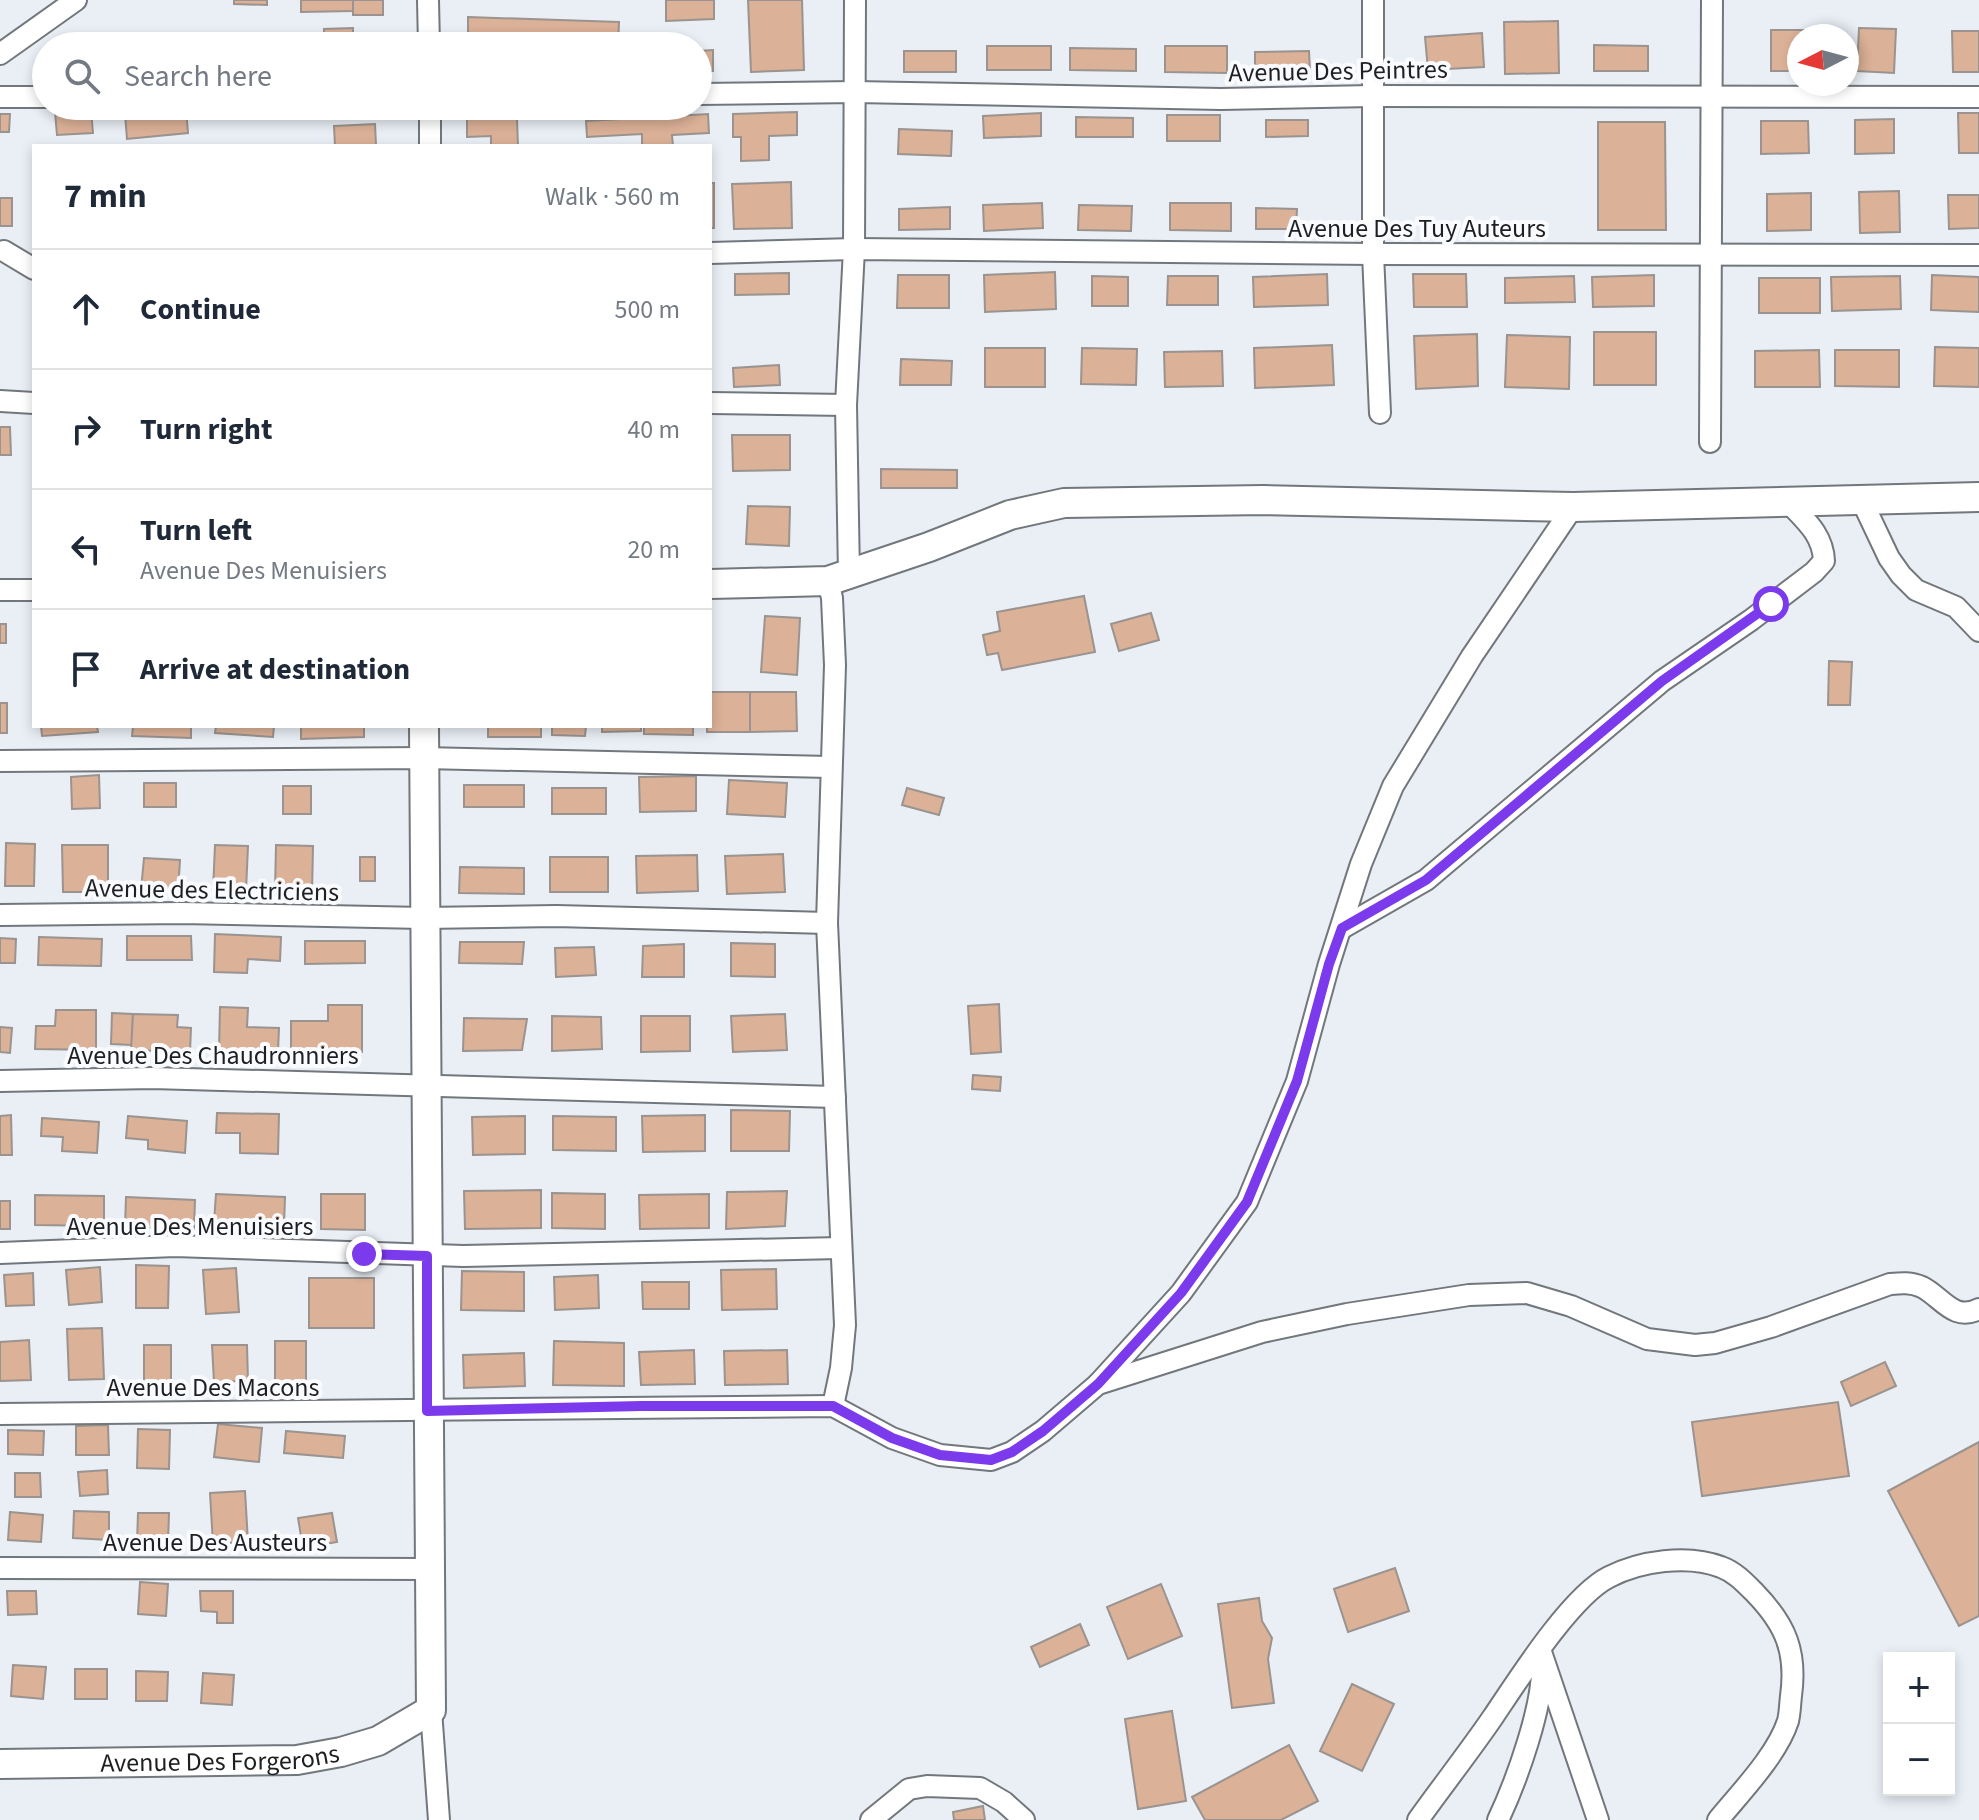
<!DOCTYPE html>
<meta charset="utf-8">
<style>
body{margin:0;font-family:"Source Sans 3",sans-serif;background:#f6f6f7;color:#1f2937}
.controls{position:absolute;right:24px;bottom:24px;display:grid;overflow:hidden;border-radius:0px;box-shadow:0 4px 12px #0003}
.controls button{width:72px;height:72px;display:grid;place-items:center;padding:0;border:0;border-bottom:2px solid #e0e1e3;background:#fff;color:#1f2937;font:40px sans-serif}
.compass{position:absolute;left:1787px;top:24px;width:72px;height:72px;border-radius:50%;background:#fff;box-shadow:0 4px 12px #0003;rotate:264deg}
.stop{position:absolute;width:24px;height:24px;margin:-18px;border:6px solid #7c3aed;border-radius:50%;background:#fff}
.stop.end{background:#7c3aed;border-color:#fff;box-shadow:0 2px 8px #0008}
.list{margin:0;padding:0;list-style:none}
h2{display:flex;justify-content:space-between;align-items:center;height:104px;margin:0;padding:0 32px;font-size:34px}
h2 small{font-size:26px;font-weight:400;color:#747a83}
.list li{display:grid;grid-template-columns:52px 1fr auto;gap:24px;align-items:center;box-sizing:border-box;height:120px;padding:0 32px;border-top:2px solid #e0e1e3}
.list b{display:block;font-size:30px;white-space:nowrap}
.list p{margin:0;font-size:26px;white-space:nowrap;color:#747a83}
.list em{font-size:26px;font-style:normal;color:#747a83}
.icon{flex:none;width:44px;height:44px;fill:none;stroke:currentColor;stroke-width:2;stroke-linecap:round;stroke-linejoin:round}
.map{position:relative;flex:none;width:1979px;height:1820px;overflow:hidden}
.search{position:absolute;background:#fff;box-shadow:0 4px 12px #0003;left:32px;top:32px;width:680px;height:88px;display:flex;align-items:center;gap:20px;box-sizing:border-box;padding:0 28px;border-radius:44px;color:#747a83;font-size:30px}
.panel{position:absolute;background:#fff;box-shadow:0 4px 12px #0003;left:32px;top:144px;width:680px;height:584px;border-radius:0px}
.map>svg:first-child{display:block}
.building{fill:#dbb197;stroke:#9a938f;stroke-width:2}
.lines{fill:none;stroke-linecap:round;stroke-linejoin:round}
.street-casing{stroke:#72777c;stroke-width:24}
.secondary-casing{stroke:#72777c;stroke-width:32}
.street{stroke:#fff;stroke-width:20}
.secondary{stroke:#fff;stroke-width:28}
.route{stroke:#7c3aed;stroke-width:10}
.labels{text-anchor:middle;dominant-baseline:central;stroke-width:8;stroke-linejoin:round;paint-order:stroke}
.street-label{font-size:26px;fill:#1d1f21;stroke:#f9fbfe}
</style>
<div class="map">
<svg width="1979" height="1820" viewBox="0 0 1979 1820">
<rect width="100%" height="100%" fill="#e9eff5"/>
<!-- building -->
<g class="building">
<polygon points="234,0 267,0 267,5 234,4"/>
<polygon points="301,0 353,0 353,11 301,12"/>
<rect x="353" y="0" width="30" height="15"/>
<polygon points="666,0 714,0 714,19 666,21"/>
<polygon points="748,0 802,0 804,70 751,72"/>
<polygon points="468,17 619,22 618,46 468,46"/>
<polygon points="1558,21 1559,73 1505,74 1504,22"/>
<polygon points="353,28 353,46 324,46 324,29"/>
<polygon points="1859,28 1896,29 1894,73 1857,71"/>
<polygon points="1771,30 1804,30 1804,36 1799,36 1799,71 1771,71"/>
<polygon points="1952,31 1979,31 1979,72 1953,72"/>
<polygon points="1482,33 1484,67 1428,70 1425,37"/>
<polygon points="1594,45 1648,46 1648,71 1594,71"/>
<rect x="987" y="46" width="64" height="24"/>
<polygon points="1165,46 1227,46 1227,73 1165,72"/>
<polygon points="1070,48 1136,49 1136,71 1070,70"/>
<polygon points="713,50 713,71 698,71 698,51"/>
<rect x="904" y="51" width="52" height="21"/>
<polygon points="1309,51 1310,71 1255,72 1255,52"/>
<polygon points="186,108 188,133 127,139 125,114"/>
<polygon points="91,110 93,133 57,135 55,112"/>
<polygon points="797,112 797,135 769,136 769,160 741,161 741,137 733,137 733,114"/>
<polygon points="1041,113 1041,136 984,138 983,116"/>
<polygon points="1958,113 1979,113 1979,153 1959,153"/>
<polygon points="0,114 10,114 9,132 0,132"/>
<polygon points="708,114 709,133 672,135 673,146 642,146 642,134 587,137 586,121"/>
<rect x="1167" y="115" width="53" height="26"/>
<polygon points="1076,117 1133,118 1133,137 1076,137"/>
<polygon points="467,119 517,119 518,146 491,146 491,136 467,137"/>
<polygon points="1894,119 1894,153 1855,154 1855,120"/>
<polygon points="1266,120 1308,120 1308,136 1266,137"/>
<polygon points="1761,121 1808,121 1809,153 1761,154"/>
<polygon points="1598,122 1665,122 1666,230 1598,230"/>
<polygon points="375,124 376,145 335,146 334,126"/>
<polygon points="899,129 952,131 951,156 898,154"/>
<polygon points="791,182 792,228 734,229 732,184"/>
<rect x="710" y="183" width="4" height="45"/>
<polygon points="1899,191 1900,232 1860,233 1859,192"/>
<polygon points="1811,193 1811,230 1767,231 1767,194"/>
<polygon points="1948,195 1979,195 1979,228 1949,229"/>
<rect x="0" y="198" width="12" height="28"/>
<polygon points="1042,203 1043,228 984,231 983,205"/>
<polygon points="1170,203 1231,203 1231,231 1170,230"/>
<polygon points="1079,205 1132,206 1131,231 1078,230"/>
<polygon points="950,207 950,229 899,230 899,209"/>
<polygon points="1256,208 1297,209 1296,229 1256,229"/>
<polygon points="1055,272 1056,309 985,312 984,275"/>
<polygon points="789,273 789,294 735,295 735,274"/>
<polygon points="1327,274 1328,305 1254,307 1253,277"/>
<polygon points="1413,274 1466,274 1467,307 1414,307"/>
<polygon points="898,275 949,275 949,308 897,308"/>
<polygon points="1654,275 1654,306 1593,307 1592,277"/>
<polygon points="1932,275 1979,277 1979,312 1931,310"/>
<polygon points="1092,276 1128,277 1128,306 1092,306"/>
<polygon points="1168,276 1218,276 1218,305 1167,305"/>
<polygon points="1574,276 1575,302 1505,303 1505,278"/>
<polygon points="1900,276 1901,309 1832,311 1831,277"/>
<rect x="1759" y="278" width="61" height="35"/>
<rect x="1594" y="332" width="62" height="53"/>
<polygon points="1477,334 1478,386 1416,389 1414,336"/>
<polygon points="1507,335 1570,337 1569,389 1505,387"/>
<polygon points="1332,345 1334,385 1255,388 1254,348"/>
<polygon points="1935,347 1979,348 1979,387 1934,386"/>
<rect x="985" y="348" width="60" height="39"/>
<polygon points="1082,348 1137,349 1136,385 1081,384"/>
<polygon points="1819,350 1820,387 1755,387 1755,351"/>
<polygon points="1835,350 1899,350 1899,387 1835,386"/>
<polygon points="1222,351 1223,386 1165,387 1164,352"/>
<polygon points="901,359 952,361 951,385 900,385"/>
<polygon points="779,365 780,385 734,387 733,368"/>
<polygon points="0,427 10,427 11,455 0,455"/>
<polygon points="732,435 790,435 790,470 733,471"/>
<polygon points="881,469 957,470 957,488 881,488"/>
<polygon points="748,506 790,507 789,546 746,544"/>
<polygon points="1084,596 1095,652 1002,670 998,653 987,655 983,635 1000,631 997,612"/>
<polygon points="1151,613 1159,640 1119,651 1111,624"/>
<polygon points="765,616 800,618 797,675 761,672"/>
<rect x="0" y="624" width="6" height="19"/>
<polygon points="1829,661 1852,662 1850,705 1828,705"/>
<polygon points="710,692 750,692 750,732 707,732 707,726 710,726"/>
<polygon points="750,692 796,692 797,731 750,732"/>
<rect x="0" y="703" width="7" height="30"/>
<polygon points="41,726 97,726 98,732 42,736"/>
<polygon points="133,726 191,726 191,738 132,736"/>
<polygon points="216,726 274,726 273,737 215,733"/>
<polygon points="301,726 364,726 364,737 301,739"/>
<rect x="488" y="726" width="53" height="11"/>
<polygon points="552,726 586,726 585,736 552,735"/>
<polygon points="602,726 641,726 641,731 602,732"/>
<polygon points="644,726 693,726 693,735 644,734"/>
<polygon points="99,775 100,808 72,809 71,777"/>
<polygon points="696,776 696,811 640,812 639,777"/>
<polygon points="729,780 787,783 785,817 727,814"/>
<rect x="144" y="783" width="32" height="24"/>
<rect x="464" y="785" width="60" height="22"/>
<rect x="283" y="786" width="28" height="28"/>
<rect x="552" y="788" width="54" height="26"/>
<polygon points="907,788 944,798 939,815 902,805"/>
<polygon points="6,843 35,844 34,886 5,886"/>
<polygon points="62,845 108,845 108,892 63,892"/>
<polygon points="215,845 248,846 246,891 213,890"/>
<polygon points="276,845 313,846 312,893 275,891"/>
<polygon points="783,854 785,892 727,894 725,856"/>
<polygon points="697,855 698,891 637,893 636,856"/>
<rect x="360" y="857" width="15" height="24"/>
<rect x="550" y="857" width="58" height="35"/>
<polygon points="144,858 180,860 178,892 141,890"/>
<polygon points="460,867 524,868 524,894 459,893"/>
<polygon points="215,934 281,937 280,961 248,959 247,973 214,972"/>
<polygon points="127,936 191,936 192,960 127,960"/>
<polygon points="39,937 102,939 101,966 38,965"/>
<polygon points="0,938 16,939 15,963 0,963"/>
<polygon points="305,941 365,941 365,963 305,964"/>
<polygon points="460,942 524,942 522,964 459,963"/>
<polygon points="731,943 775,944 775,977 731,976"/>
<polygon points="684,944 684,977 642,977 643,946"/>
<polygon points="594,947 596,975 556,977 555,948"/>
<polygon points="999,1004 1001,1052 971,1054 968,1006"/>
<polygon points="328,1005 362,1005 362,1052 291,1051 291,1021 328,1021"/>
<polygon points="220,1007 248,1008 247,1027 279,1028 278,1052 219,1050"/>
<polygon points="56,1010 96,1010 96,1050 35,1049 36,1026 55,1026"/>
<polygon points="112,1013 133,1014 132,1045 111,1044"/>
<polygon points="133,1014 178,1015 177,1027 191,1028 190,1052 131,1050"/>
<polygon points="785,1014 787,1050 733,1052 731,1016"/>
<polygon points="552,1016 601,1017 602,1049 552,1051"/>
<polygon points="641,1016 690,1016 690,1051 641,1052"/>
<polygon points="464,1018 527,1019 522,1050 463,1051"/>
<polygon points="0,1027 12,1028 10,1053 0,1052"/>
<polygon points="973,1075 1001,1077 1000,1091 972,1089"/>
<polygon points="731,1110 790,1111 789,1151 731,1151"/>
<polygon points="217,1113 279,1114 278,1154 240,1153 240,1133 216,1133"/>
<polygon points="11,1115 12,1155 0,1155 0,1116"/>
<polygon points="705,1115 705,1151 643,1152 642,1116"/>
<polygon points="128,1116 187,1121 185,1153 148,1149 148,1140 126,1138"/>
<polygon points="525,1116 525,1154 473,1155 472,1117"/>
<polygon points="553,1116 616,1117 616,1151 553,1150"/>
<polygon points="42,1118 99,1122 97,1153 62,1151 63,1137 41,1136"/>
<polygon points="541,1190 541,1228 465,1229 464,1191"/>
<polygon points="787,1191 785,1226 726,1229 727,1192"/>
<polygon points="552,1193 605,1194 605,1229 552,1228"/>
<polygon points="216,1194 285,1197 284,1226 214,1222"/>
<polygon points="321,1194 365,1194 365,1230 321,1229"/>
<polygon points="709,1194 709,1228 640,1229 639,1195"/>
<polygon points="35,1195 104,1196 104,1226 35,1225"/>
<polygon points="126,1197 195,1200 194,1229 125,1227"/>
<rect x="0" y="1201" width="10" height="28"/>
<polygon points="136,1265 169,1266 168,1308 136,1308"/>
<polygon points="100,1267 102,1302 69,1305 66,1270"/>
<polygon points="236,1268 239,1312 206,1314 203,1270"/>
<polygon points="776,1269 777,1309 722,1310 721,1270"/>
<polygon points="462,1271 524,1272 524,1311 461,1310"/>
<polygon points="33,1273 34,1305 6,1306 4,1275"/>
<polygon points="598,1275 599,1308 555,1310 554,1277"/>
<rect x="309" y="1278" width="65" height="50"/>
<polygon points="642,1282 689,1282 689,1309 643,1309"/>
<polygon points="102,1328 104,1379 69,1380 67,1329"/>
<polygon points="29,1340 31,1380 0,1381 0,1342"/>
<rect x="275" y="1341" width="31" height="43"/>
<polygon points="554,1341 624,1343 624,1386 553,1385"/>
<polygon points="144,1345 171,1345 171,1382 144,1383"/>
<polygon points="212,1345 247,1345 248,1381 214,1382"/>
<polygon points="694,1350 695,1384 641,1385 639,1352"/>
<polygon points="787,1350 788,1384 725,1385 724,1351"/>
<polygon points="524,1353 525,1386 464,1388 463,1355"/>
<polygon points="1885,1362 1896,1386 1851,1406 1841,1382"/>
<polygon points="1838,1402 1849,1476 1702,1496 1692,1422"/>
<polygon points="218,1424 262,1428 259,1462 214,1457"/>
<polygon points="108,1425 109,1455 76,1455 76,1426"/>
<polygon points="138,1429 170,1430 169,1469 137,1468"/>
<polygon points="8,1430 44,1431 43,1455 8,1454"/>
<polygon points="286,1431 345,1436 343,1458 284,1453"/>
<polygon points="1979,1442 1979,1616 1959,1626 1888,1491"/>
<polygon points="107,1470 108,1494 80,1496 78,1472"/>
<polygon points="15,1473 40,1473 41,1497 15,1497"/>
<polygon points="245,1491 248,1542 213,1544 210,1493"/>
<polygon points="74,1511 109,1512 109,1540 73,1538"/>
<polygon points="10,1512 43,1515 41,1542 8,1540"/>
<polygon points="138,1513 169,1513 168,1543 137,1543"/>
<polygon points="332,1513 337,1542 303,1548 298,1518"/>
<polygon points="1395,1568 1409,1611 1348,1632 1334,1589"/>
<polygon points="140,1582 168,1584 166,1616 138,1614"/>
<polygon points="1161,1584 1182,1636 1128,1659 1107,1607"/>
<polygon points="7,1591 36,1591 37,1614 8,1615"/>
<polygon points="200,1591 233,1591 233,1623 217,1623 217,1612 201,1611"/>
<polygon points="1259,1598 1262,1621 1272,1638 1268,1659 1274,1703 1232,1708 1218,1604"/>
<polygon points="1080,1624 1089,1645 1040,1667 1031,1647"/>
<polygon points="13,1665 46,1667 43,1699 11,1696"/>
<rect x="75" y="1669" width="32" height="30"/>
<polygon points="136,1671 168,1672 167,1701 136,1701"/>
<polygon points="203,1673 234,1675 232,1705 201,1703"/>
<polygon points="1352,1684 1394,1704 1362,1771 1320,1751"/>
<polygon points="1172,1711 1186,1801 1138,1809 1125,1719"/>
<polygon points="1289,1745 1318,1801 1281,1820 1205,1820 1192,1797"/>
<polygon points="983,1806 985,1820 954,1820 953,1812"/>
</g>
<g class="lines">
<defs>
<g id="street">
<polyline points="428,0 429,46"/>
<polyline points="1373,0 1373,254 1380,413"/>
<polyline points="0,54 76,0"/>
<polyline points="698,94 855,92 1221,99 1372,96 1979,97"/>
<polyline points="0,97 46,97"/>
<polyline points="430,106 430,146"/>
<polyline points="4,251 34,269"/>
<polyline points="710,253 854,249 1373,254 1979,255"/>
<polyline points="0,401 34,403"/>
<polyline points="710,403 846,405"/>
<polyline points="1710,442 1712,0"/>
<polyline points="1861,499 1889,558 1901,575 1916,590 1956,607 1979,631"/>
<polyline points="849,575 846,405 854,249 855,0"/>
<polyline points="828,581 832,598 835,665 827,923 845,1325 841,1368 833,1406"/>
<polyline points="0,590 34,590"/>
<polyline points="0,761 424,758 830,767"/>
<polyline points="0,915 182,913 423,918 556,916 827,923"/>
<path d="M1342,928L1426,880L1662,681L1751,620L1814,572L1824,561C1823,535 1806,521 1789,503"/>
<polyline points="0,1081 152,1078 835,1097"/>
<polyline points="0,1253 175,1246 463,1256 840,1248"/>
<polyline points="1098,1384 1181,1293 1247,1202 1297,1081 1329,964 1361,864 1393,786 1472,656 1573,507"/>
<path d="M0,1414L833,1406L892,1438L940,1455L991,1460L1012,1452L1043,1431L1098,1384L1262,1332L1347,1314L1469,1295L1527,1293L1571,1306L1647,1339L1695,1345L1715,1343L1771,1327L1890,1284C1901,1283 1911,1282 1922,1287C1942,1297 1953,1322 1979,1309"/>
<polyline points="0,1568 430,1569"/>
<polyline points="1540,1649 1598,1820"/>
<polyline points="431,1710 439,1820"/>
<polyline points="871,1820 909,1789 927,1786 980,1788 1004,1802 1024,1820"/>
<path d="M1418,1820C1443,1785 1469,1752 1493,1717C1518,1680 1571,1596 1609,1577C1640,1561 1688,1554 1721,1567C1735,1572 1745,1583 1755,1593C1786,1625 1797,1652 1791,1696C1790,1704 1790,1713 1788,1721C1777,1755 1741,1792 1718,1820"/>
<path d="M1498,1820C1516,1782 1545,1703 1542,1661"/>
</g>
<g id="secondary">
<polyline points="710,584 828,581 929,547 1010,515 1064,503 1264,500 1573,507 1979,497"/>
<path id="s1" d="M0,1764L297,1760L341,1752L378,1741L431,1710L424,726"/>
</g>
</defs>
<!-- street casing -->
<use href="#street" class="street-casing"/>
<!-- secondary casing -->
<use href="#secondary" class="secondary-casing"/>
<!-- street -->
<use href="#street" class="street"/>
<!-- secondary -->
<use href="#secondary" class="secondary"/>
</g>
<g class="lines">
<!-- route -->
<polyline class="route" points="364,1254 427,1256 427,1411 642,1406 833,1406 892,1438 940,1455 991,1460 1012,1452 1043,1431 1098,1384 1181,1293 1247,1202 1297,1081 1329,964 1342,928 1426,880 1662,681 1771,604"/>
</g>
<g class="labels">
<!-- street labels -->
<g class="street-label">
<text transform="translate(1338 71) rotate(-1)">Avenue Des Peintres</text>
<text x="1417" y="228">Avenue Des Tuy Auteurs</text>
<text transform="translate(212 890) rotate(1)">Avenue des Electriciens</text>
<text x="213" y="1055">Avenue Des Chaudronniers</text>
<text x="190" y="1226">Avenue Des Menuisiers</text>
<text x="213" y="1387">Avenue Des Macons</text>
<text x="215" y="1542">Avenue Des Austeurs</text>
<text stroke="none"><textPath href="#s1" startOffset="220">Avenue Des Forgerons</textPath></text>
</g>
</g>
</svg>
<div class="controls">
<button>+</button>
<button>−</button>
</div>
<svg class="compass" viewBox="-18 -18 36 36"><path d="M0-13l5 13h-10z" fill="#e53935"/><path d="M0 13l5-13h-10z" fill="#747a83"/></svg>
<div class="stop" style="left:1771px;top:604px"></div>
<div class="stop end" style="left:364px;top:1254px"></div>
<div class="search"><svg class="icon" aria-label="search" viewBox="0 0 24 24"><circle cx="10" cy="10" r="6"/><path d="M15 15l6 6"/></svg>Search here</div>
<section class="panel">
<h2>7 min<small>Walk · 560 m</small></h2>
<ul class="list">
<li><svg class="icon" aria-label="ahead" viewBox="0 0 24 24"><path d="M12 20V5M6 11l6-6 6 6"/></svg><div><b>Continue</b></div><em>500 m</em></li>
<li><svg class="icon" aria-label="right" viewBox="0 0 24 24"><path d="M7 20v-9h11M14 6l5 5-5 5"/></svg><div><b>Turn right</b></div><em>40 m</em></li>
<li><svg class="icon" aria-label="left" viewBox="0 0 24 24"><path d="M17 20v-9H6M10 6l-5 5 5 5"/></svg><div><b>Turn left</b><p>Avenue Des Menuisiers</p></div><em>20 m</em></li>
<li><svg class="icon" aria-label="arrive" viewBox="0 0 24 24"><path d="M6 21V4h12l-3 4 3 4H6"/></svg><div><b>Arrive at destination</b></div></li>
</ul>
</section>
</div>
